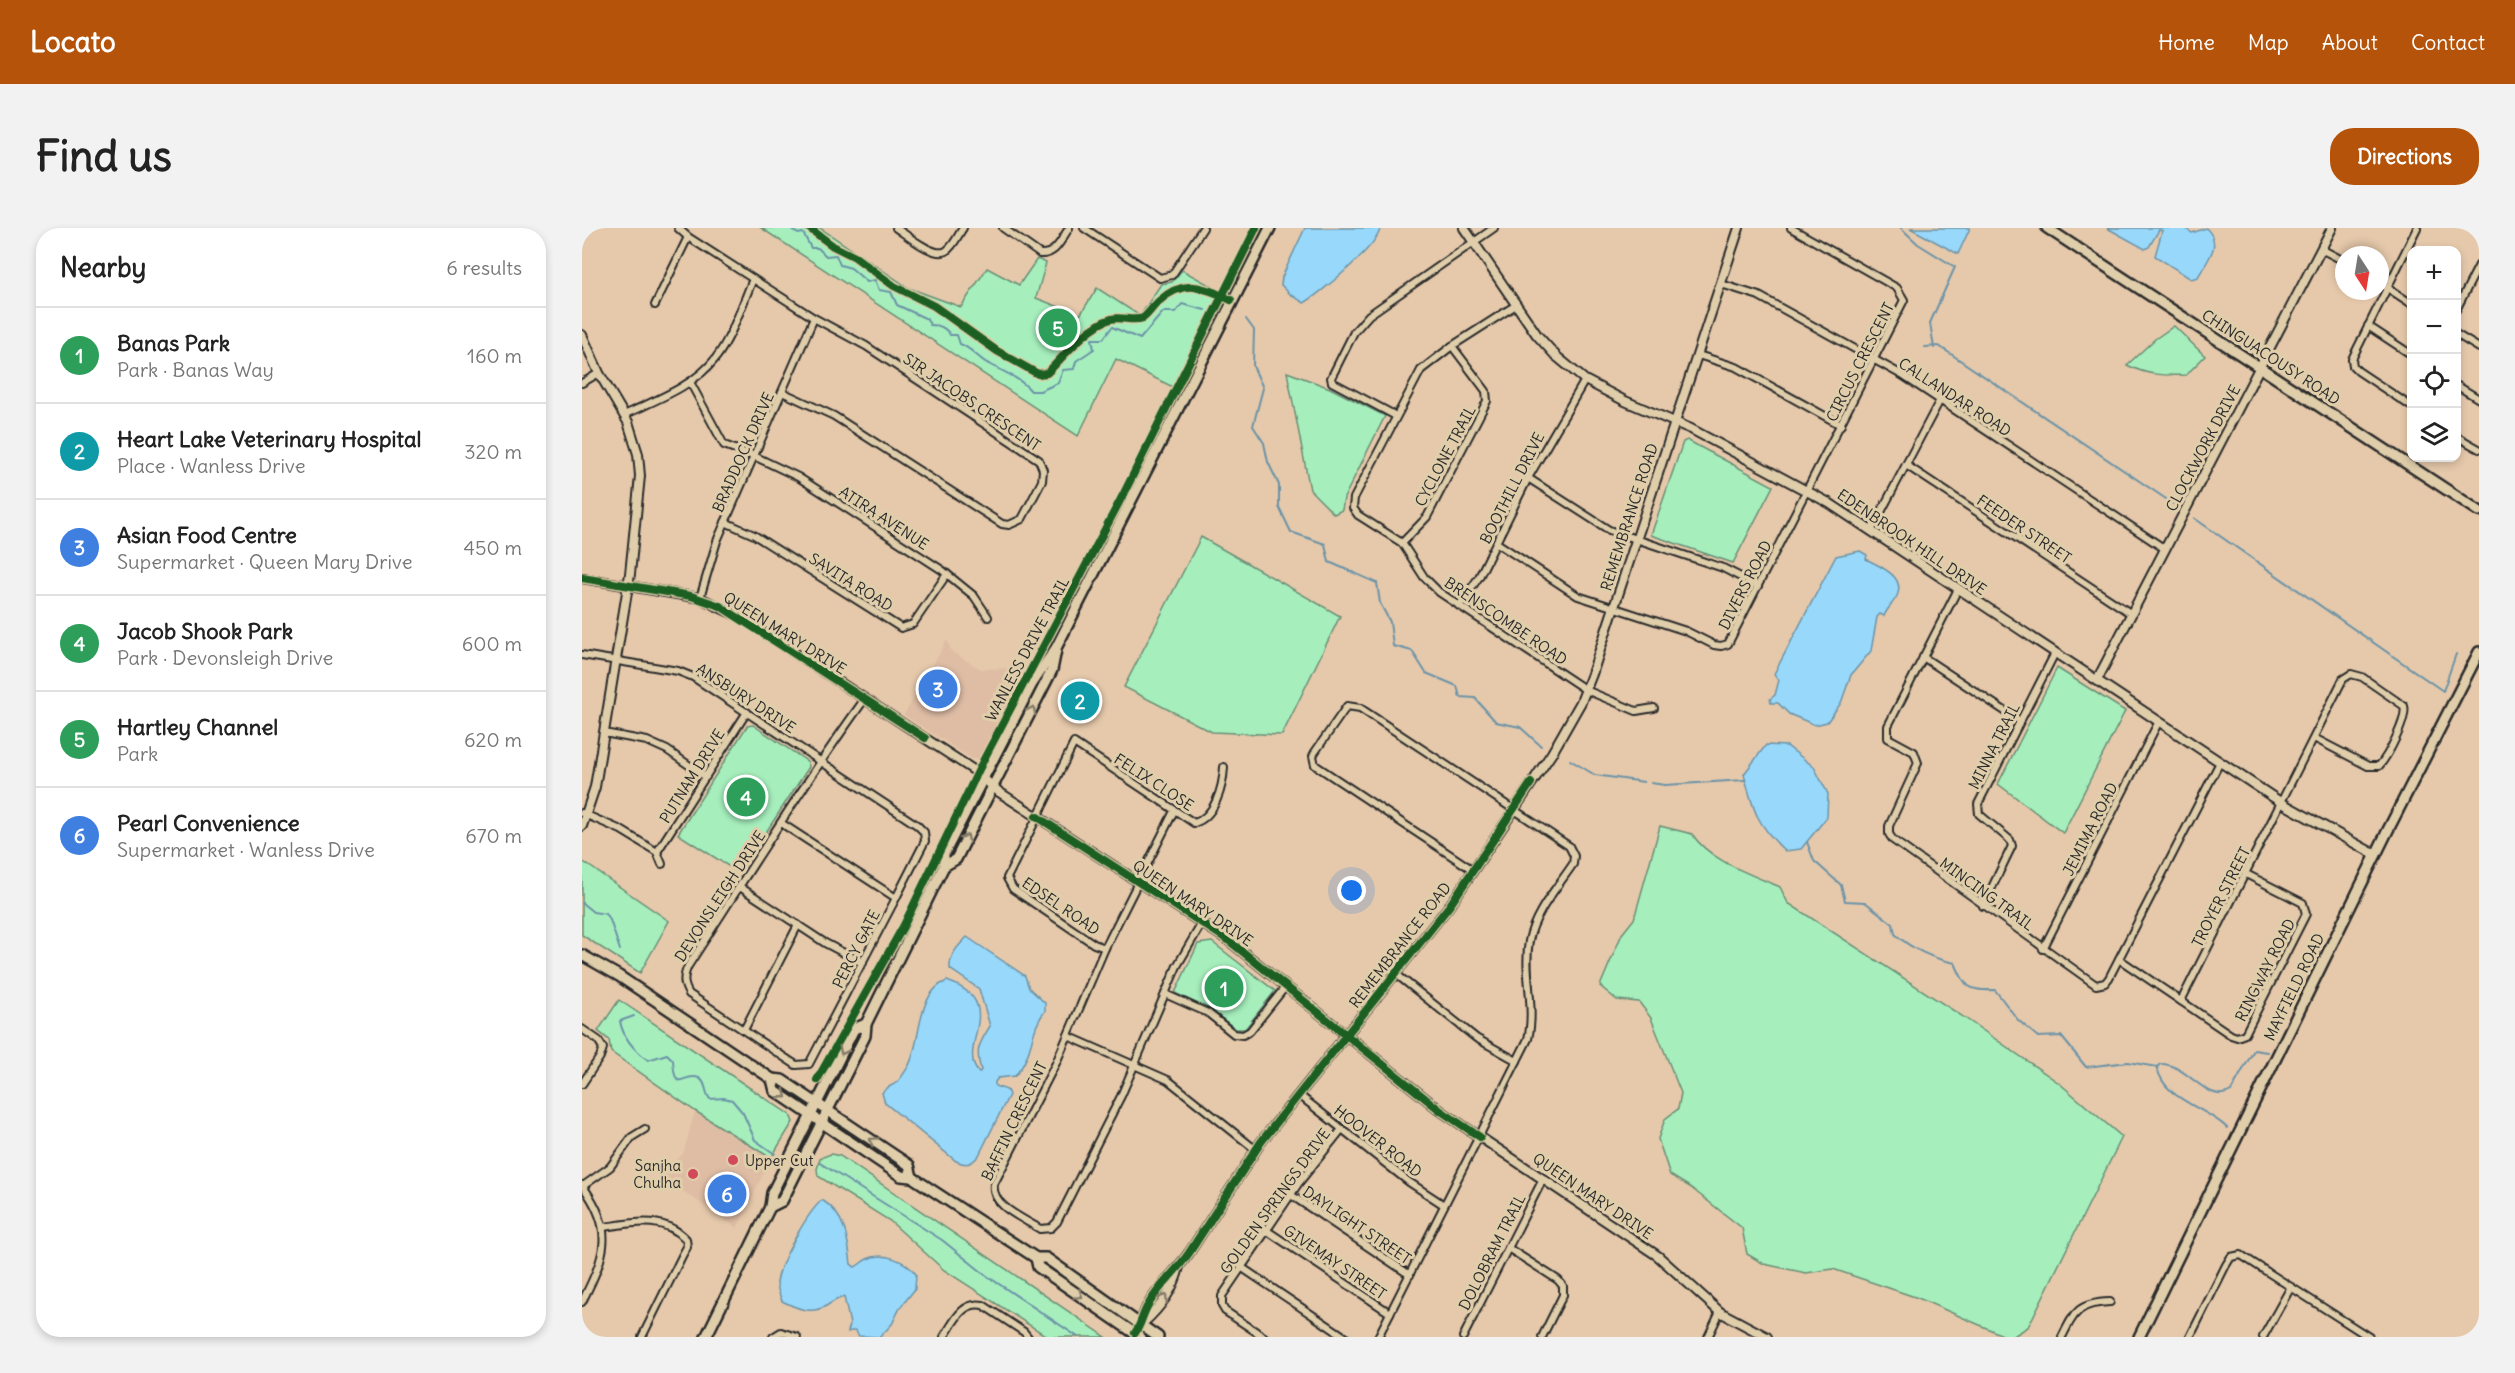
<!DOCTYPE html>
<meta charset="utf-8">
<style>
body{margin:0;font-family:Delius,sans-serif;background:#f2f2f2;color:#222}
.controls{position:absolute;right:18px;top:18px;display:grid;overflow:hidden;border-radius:12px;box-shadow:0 3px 9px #0003}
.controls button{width:54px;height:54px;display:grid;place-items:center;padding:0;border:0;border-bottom:2px solid #e0e0e0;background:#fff;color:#222;font:30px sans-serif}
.compass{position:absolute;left:1753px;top:18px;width:54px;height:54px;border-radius:50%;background:#fff;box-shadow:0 3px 9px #0003;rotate:168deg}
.you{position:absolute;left:770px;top:663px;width:21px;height:21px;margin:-15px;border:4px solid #fff;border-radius:50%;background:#1a73e8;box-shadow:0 0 0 9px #1a73e833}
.badge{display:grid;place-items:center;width:39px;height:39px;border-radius:50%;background:#b45309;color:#fff;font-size:20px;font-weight:700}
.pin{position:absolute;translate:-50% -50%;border:3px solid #fff;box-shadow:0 2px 6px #0006}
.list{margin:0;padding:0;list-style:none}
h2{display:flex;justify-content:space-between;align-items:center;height:78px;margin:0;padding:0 24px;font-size:26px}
h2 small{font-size:20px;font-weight:400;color:#767676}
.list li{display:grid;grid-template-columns:39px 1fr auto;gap:18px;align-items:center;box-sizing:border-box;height:96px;padding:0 24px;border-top:2px solid #e0e0e0}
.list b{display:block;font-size:22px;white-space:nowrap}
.list p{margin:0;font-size:20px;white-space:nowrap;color:#767676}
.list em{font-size:20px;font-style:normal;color:#767676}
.icon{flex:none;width:33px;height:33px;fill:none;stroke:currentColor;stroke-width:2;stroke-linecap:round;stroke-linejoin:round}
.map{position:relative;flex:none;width:1897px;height:1109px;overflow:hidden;border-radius:24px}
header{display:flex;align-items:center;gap:36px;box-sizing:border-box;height:84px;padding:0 30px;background:#b45309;color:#fff}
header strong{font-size:28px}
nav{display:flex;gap:33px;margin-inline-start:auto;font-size:21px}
.intro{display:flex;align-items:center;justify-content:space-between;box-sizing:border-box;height:144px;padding:0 36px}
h1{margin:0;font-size:42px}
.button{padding:15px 27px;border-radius:24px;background:#b45309;color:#fff;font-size:21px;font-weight:700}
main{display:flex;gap:36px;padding:0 36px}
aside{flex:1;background:#fff;border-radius:24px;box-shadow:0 3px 9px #0003}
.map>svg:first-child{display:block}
.built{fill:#dfbda5}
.green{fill:#a6efbd;stroke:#688d74;stroke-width:1.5}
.water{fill:#98d8fa;stroke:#6c93a7;stroke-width:1.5}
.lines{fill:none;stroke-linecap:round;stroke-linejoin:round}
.stream{stroke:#6c93a7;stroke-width:2}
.minor-casing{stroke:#2b2b2b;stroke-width:10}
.tertiary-casing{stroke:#2b2b2b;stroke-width:12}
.secondary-casing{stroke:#2b2b2b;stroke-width:14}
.minor{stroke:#e0ceab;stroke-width:6}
.tertiary{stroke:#e0ceab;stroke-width:8}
.secondary{stroke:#e0ceab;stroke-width:9}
.cycleway-casing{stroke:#e0ceab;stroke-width:11}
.cycleway{stroke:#1b5e20;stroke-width:8}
.oneway{stroke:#867c6b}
.poi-dot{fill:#d1495b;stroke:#e0ceab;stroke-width:2}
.labels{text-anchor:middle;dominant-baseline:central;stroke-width:6;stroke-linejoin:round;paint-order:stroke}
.street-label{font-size:15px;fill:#2b2b2b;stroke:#e0ceab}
.poi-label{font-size:15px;fill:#2b2b2b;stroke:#e0ceab;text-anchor:start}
</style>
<header>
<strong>Locato</strong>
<nav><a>Home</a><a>Map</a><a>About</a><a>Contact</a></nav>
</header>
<div class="intro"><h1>Find us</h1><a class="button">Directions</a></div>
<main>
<aside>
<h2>Nearby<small>6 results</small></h2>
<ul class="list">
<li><span class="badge" style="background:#2e9e5b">1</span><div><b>Banas Park</b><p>Park · Banas Way</p></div><em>160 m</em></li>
<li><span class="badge" style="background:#0f9aa8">2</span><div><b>Heart Lake Veterinary Hospital</b><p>Place · Wanless Drive</p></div><em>320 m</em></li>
<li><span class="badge" style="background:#3f7fe0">3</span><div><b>Asian Food Centre</b><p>Supermarket · Queen Mary Drive</p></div><em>450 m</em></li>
<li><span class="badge" style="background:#2e9e5b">4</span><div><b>Jacob Shook Park</b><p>Park · Devonsleigh Drive</p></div><em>600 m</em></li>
<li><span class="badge" style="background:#2e9e5b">5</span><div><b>Hartley Channel</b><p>Park</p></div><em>620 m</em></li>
<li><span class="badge" style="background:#3f7fe0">6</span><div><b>Pearl Convenience</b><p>Supermarket · Wanless Drive</p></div><em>670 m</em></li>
</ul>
</aside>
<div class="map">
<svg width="1897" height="1109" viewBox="0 0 1897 1109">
<rect width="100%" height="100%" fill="#e6c9ab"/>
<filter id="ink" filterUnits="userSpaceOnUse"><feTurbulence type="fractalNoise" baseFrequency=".0167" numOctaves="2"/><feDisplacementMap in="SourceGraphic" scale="12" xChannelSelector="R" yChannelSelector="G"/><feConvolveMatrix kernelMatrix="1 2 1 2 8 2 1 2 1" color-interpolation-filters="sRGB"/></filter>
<g filter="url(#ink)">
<!-- built -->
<g class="built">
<polygon points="365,412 370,424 399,441 438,440 403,528 399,531 390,531 322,487"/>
<polygon points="113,883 189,930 155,1000 77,947 101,926"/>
</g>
<!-- green -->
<g class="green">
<polygon points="179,0 238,0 327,60 379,79 405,40 437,57 455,31 464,35 454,70 498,87 515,60 558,88 579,56 590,54 600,42 642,65 593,160 534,131 496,208"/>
<path d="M1592,98L1623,128L1604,147C1583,148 1564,147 1545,137L1573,111Z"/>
<polygon points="705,144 748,160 803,188 762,270 760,282 752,286 728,262"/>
<polygon points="1105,212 1191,258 1151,335 1069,307 1101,214"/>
<polygon points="619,309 758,388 700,507 630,504 542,459"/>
<polygon points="1475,440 1543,483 1481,605 1416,556"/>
<polygon points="171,497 226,534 227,539 157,645 96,606 165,498"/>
<path d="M1078,598L1110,606C1128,633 1168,646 1198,659L1206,675L1380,788L1477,855L1540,909L1446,1099L1430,1109H1425L1336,1070L1251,1041L1224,1045L1182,1036L1165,1026L1160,1000L1108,959L1088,947L1076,911L1083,891L1096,881L1099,865L1069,790L1057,774L1035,772L1018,758L1040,706L1052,691Z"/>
<polygon points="0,633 87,693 58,745 0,707"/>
<polygon points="630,714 693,763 663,801 654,801 630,783 593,765 616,716"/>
<polygon points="37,772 208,887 211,894 189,930 113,883 29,824 27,812 16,803"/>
<polygon points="249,926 258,928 524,1109 466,1109 362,1042 308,993 236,948 235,941 238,930"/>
</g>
<!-- water -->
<g class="water">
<path d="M723,0H798C798,16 737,67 722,75L708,66L699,57L700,49Z"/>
<polygon points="1328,0 1388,0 1376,26"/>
<path d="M1525,0H1603L1610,5L1624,0C1641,16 1626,31 1616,49L1609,51L1573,28L1580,3L1577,2L1567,19L1563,21Z"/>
<path d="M1278,323L1285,327L1284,331C1297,338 1324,348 1315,368C1311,375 1305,381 1302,388L1298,386L1295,389L1289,423L1269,447L1259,475L1245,494L1233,497L1207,486L1196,475H1189L1188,471L1193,467L1197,452L1192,446L1254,328Z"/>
<path d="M1184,517L1205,518L1232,539L1246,566L1245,589L1219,621L1203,623C1175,597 1171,582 1162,546Z"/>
<path d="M385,709L443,748L447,760L463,775V783C447,803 453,825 433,848L416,850L413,854V858L425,862L427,867L397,927C390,936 385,938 374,933L303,875L300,865C305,858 309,859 315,854C319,851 323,843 326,839C340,815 333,765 365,753C428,775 373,819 397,845L399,842C393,820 397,817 408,798L397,761L368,741C367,727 376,718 385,709Z"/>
<path d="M240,972C263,986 266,1011 269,1036L273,1039C277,1037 281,1033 285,1031C302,1023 324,1033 334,1046L333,1061L318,1080L310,1096L298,1109L277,1108L273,1102L266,1104L268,1096L262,1069C254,1071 251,1074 244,1078C229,1087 214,1080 200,1073C198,1068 195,1061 195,1055C197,1035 225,985 240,972Z"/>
</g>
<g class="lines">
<!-- stream -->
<g class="stream">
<path d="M208,0L216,6L221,5L229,20H236L244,28L254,27L258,37L269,40L285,54L293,52L297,62L309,64L315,77L345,91L348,97C357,97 363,99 368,107H375L378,116C389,120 395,129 405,135C420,143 438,150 449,163H458L476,155L481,142L492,141L494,133L512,121L510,111H521L530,99L558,111L581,84H594L600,76L623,82"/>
<polyline points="1319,0 1336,16 1373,39 1348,95 1352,120"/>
<polyline points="664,91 672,102 671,138 681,160 671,198 682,215 686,234 697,257 697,279 709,304 743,316 747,334 795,355 798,375 808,394 811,418 830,423 844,445 875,458 878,469 893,470 914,494 938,499 959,518"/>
<polyline points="1343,119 1357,118 1593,277"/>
<polyline points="1612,290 1861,463 1874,426"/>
<polyline points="988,532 1013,547 1062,554"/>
<polyline points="1069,555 1083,557 1163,552"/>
<path d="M1225,614L1232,633L1259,657L1263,673L1283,674L1311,696L1313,706C1329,721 1352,731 1373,735C1384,760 1386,763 1413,762L1436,792L1456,809L1479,808L1504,839L1546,834L1575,839C1582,873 1623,878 1645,900"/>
<polyline points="0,675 11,684 24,686 28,692 38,722"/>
<path d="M52,788L38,793C41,810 52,822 66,832L85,826L91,832C93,869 102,843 117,850C125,854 122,864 128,871L142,870L150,872L161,885L173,912L193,926"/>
<path d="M1575,839L1579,836C1604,835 1627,878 1649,863L1672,822L1685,824"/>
<polyline points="238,935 360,1012 405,1048 496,1109"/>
</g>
<defs>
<g id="minor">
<polyline points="96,0 106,9 232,90 284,118 457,232 461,242 460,253 440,291 427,297 420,296 252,188 200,164"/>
<path d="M314,0C325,7 352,30 364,23C372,18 376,7 381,0"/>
<path d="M421,0L458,26C474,27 479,12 487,0"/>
<polyline points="502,0 578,50 590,47 621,0"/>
<polyline points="1739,21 1762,33"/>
<polyline points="1798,55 1830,76"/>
<polyline points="1139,56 1177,68 1320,147 1583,321"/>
<polyline points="73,77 106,9"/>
<polyline points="934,77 870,118 839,142 772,270 771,280 776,287 820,315 842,349 857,364 1004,462 1054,483 1072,480"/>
<polyline points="1874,82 1897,37"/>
<polyline points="1786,98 1830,127"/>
<polyline points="1874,106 1897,120"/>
<polyline points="1116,127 1154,139 1259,197"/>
<polyline points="108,154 142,217 172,228 216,249 360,342 392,368 406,389"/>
<polyline points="0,155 17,145"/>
<polyline points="1874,157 1897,171"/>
<polyline points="1830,179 1776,143 1771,138 1770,131 1835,0"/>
<path d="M42,187C73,172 111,159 133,131C150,109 160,77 171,51"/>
<polyline points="814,188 750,154 749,150 772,104 787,87 912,0"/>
<polyline points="1874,208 1897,221"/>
<polyline points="1324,237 1548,385"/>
<polyline points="946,250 1027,302 1141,340 1176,358"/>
<polyline points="143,294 172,307 319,400 331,396 365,346"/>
<polyline points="1289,303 1358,172"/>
<polyline points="820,315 845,289 905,173 904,163 870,118"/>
<polyline points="915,315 996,368 1104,403 1132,417 1139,418 1146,416 1322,72 1315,60 1209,0"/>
<polyline points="1376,361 1306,498 1306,510 1332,524 1336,535 1307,598 1307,606 1311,612 1514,757 1523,755 1527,750 1638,534"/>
<polyline points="118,370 135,313 232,90"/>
<polyline points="877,378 897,349 946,250 1003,152"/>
<polyline points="0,427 96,443 111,449 335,597 342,604 343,613 314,670"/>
<polyline points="1341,429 1438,493"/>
<polyline points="22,505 65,513 85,522 124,549"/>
<path d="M592,583L523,720L474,835L412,956C408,978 443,991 458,1001L469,1000L475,994L539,868L595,738L620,695"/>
<polyline points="0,585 39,602 75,624 165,484"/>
<path d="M199,595L314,670L227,836L214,837L107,766C101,756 101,749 106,738C164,649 220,558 282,472"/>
<polyline points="75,624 80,636"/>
<polyline points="158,659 243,715 281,735"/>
<polyline points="1401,678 1430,618 1428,612 1397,586 1396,576 1473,425"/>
<path d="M523,720L512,716L431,661L425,650L492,515L612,595C633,589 641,559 642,539"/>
<polyline points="1461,721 1577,493"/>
<polyline points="1537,731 1649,807 1655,809 1663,806 1724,686 1721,675 1664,646"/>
<polyline points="814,746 894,810 935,833"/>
<polyline points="583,766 626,785 652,806 661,807 668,803 704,758"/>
<path d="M1599,773L1761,451L1769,446L1780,449L1822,478C1826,490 1806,528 1797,538H1786L1732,510"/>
<polyline points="0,801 16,812 21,820 18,829 0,856"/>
<polyline points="162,802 216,697"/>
<polyline points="486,808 586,852 674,922"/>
<polyline points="717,867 827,954 862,977"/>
<path d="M0,957C33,1003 24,1026 0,1074"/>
<polyline points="1,958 28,939 50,909 63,901"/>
<polyline points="709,967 828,1047"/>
<path d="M22,999C51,995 81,987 104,1011L105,1019L101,1026L60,1109"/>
<polyline points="684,1002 808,1085"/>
<polyline points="926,1020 976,1052 981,1058 981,1067 960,1109"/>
<polyline points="659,1039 763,1109"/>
<polyline points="191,1109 199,1104 215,1109"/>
<path d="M362,1109C372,1094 380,1073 401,1077L442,1104L446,1109"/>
<polyline points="682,1109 643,1083 640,1078 640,1068 716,956 760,901"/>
<path d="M796,1109L946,811C954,779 941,745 947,713C952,685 975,660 991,636L992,628L987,618L778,480L765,478L733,524L731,528L733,537L891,642"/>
<polyline points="881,1109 961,951"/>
<polyline points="1126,1109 1138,1084"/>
<path d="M1480,1109C1493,1083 1497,1075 1528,1074"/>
<polyline points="1608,1109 1644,1037 1649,1029 1659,1027 1787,1109"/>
<polyline points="1681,1109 1709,1059"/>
</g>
<g id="tertiary">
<polyline points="882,0 955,107 974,128 1003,152 1043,173 1109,201 1247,275 1700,575 1794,627"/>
<polyline points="0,107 17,145 46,194 56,226 58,248 48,346 32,443 13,559 0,598"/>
<polyline points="0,350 118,370 156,388 393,543 417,564 646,712 859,883 1076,1028 1138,1084 1185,1109"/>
<polyline points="1515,452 1750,0"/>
<path d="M560,1096C577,1081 592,1061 597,1039"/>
<path d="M556,1101C560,1094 561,1086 565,1079C576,1058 594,1044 607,1025L679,914L868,677L970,525L999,474L1010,446L1157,0"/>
</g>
<g id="secondary">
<polyline points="1465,0 1897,283"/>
<polyline points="362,638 374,631 470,442 474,422"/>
<polyline points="0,727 37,748 190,851 200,852 327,937 330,949"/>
<polyline points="190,851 193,863 319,948 330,949 454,1030 464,1030 576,1109"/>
<polyline points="188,979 200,973 283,808 284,796 362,638 362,626 450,456 474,420 688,0"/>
<polyline points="454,1030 456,1039 558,1109"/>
<polyline points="124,1109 188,979 190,965 272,801 284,796"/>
<polyline points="1557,1109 1806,602 1897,424"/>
</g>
</defs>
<!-- minor casing -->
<use href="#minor" class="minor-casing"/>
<!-- tertiary casing -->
<use href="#tertiary" class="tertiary-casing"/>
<!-- secondary casing -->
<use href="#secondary" class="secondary-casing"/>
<!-- minor -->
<use href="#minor" class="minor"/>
<!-- tertiary -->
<use href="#tertiary" class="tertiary"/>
<!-- secondary -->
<use href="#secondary" class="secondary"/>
<defs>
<g id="cycleway">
<path d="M227,0L251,18L273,29L312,58L352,78L415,123L456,146L465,145C481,129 507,97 529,91C539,88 551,94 561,90C567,86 571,78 577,73C603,50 621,59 649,72"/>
<polyline points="0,350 109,368 138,378 343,510"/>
<polyline points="454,588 646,712 859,883 898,909"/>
<polyline points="235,852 322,697 402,531 542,265 674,0"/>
<path d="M553,1105C559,1097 560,1088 565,1079C576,1058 594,1044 607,1025L679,914L868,677L949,555"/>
</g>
</defs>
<!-- cycleway casing -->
<use href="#cycleway" class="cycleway-casing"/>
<!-- cycleway -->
<use href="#cycleway" class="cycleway"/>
</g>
<!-- one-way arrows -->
<defs><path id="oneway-chevron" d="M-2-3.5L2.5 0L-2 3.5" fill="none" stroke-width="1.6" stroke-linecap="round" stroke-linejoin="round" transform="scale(1.5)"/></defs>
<g class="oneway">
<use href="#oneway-chevron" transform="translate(450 482) rotate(-64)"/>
<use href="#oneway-chevron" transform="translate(384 610) rotate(-63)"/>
<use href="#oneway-chevron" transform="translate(261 823) rotate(117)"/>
<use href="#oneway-chevron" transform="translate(201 867) rotate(38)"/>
<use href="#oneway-chevron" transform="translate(291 913) rotate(-146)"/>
<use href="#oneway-chevron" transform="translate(497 1067) rotate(34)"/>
<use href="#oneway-chevron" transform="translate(582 1070) rotate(-56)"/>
</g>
</g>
<!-- markers -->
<g class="poi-dot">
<circle cx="151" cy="932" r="6"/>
<circle cx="111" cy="946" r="6"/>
</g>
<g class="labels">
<!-- street labels -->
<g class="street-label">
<text transform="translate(1689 129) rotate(33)">CHINGUACOUSY ROAD</text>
<text transform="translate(1278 134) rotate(-63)">CIRCUS CRESCENT</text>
<text transform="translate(1373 169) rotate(33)">CALLANDAR ROAD</text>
<text transform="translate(390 174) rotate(34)">SIR JACOBS CRESCENT</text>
<text transform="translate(1621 220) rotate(-62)">CLOCKWORK DRIVE</text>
<text transform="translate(161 224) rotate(-66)">BRADDOCK DRIVE</text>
<text transform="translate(863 228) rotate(-62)">CYCLONE TRAIL</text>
<text transform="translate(930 260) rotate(-63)">BOOTHILL DRIVE</text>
<text transform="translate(1047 289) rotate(-72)">REMEMBRANCE ROAD</text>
<text transform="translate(302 290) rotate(33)">ATIRA AVENUE</text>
<text transform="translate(1442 301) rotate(34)">FEEDER STREET</text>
<text transform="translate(1330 314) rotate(34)">EDENBROOK HILL DRIVE</text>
<text transform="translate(269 354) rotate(32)">SAVITA ROAD</text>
<text transform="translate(1163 357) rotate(-63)">DIVERS ROAD</text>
<text transform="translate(924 393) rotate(34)">BRENSCOMBE ROAD</text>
<text transform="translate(203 405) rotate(32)">QUEEN MARY DRIVE</text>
<text transform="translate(445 421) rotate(-62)">WANLESS DRIVE TRAIL</text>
<text transform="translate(164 470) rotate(33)">ANSBURY DRIVE</text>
<text transform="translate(1412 518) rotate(-63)">MINNA TRAIL</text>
<text transform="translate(110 548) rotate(-58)">PUTNAM DRIVE</text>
<text transform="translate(572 554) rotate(33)">FELIX CLOSE</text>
<text transform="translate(1508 601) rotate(-63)">JEMIMA ROAD</text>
<text transform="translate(1405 666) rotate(36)">MINCING TRAIL</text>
<text transform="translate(138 668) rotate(-57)">DEVONSLEIGH DRIVE</text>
<text transform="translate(1639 669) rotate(-63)">TROYER STREET</text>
<text transform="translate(611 675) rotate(34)">QUEEN MARY DRIVE</text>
<text transform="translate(479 678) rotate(34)">EDSEL ROAD</text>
<text transform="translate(818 717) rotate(-52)">REMEMBRANCE ROAD</text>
<text transform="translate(274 721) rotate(-63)">PERCY GATE</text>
<text transform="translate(1683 742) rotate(-63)">RINGWAY ROAD</text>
<text transform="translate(1712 759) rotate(-64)">MAYFIELD ROAD</text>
<text transform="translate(432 893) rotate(-64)">BAFFIN CRESCENT</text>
<text transform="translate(796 913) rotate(38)">HOOVER ROAD</text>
<text transform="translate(1011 968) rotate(34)">QUEEN MARY DRIVE</text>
<text transform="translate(693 973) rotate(-54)">GOLDEN SPRINGS DRIVE</text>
<text transform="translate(775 997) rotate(34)">DAYLIGHT STREET</text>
<text transform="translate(910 1024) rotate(-63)">DOLOBRAM TRAIL</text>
<text transform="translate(753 1034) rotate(34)">GIVEMAY STREET</text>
</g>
<!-- poi labels -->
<g class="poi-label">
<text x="163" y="932">Upper Cut</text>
<text x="99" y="937" text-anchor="end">Sanjha<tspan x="99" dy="17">Chulha</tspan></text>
</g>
</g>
</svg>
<div class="controls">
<button>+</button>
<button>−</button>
<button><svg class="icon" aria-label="locate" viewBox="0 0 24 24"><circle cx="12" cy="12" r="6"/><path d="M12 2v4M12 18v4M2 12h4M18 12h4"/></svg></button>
<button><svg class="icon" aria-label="layers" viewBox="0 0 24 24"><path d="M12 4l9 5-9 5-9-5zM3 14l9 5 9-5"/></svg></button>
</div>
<svg class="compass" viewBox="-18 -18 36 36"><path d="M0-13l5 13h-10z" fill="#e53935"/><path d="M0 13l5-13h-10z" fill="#767676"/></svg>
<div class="you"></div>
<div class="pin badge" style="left:642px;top:760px;background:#2e9e5b">1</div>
<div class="pin badge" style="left:498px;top:473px;background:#0f9aa8">2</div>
<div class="pin badge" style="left:356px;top:461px;background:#3f7fe0">3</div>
<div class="pin badge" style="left:164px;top:569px;background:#2e9e5b">4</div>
<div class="pin badge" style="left:476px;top:100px;background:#2e9e5b">5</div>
<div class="pin badge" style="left:145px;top:966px;background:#3f7fe0">6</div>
</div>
</main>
